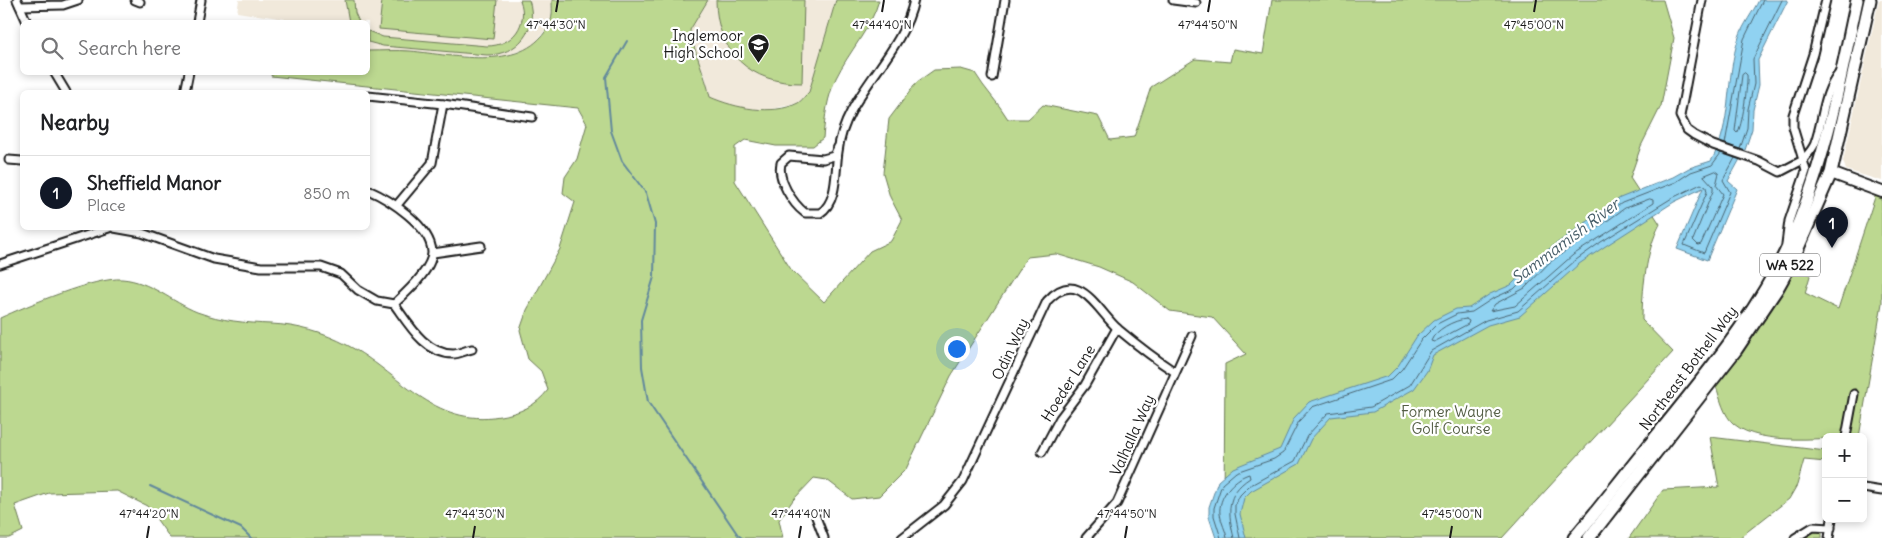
<!DOCTYPE html>
<meta charset="utf-8">
<style>
body{margin:0;font-family:Delius,sans-serif;background:#f2f2f2;color:#202124}
.controls{position:absolute;right:15px;bottom:15px;display:grid;overflow:hidden;border-radius:8px;box-shadow:0 2px 8px #0003}
.controls button{width:45px;height:45px;display:grid;place-items:center;padding:0;border:0;border-bottom:1px solid #e0e0e0;background:#fff;color:#202124;font:25px sans-serif}
.you{position:absolute;left:956px;top:348px;width:18px;height:18px;margin:-12px;border:4px solid #fff;border-radius:50%;background:#1a73e8;box-shadow:0 0 0 8px #1a73e833}
.badge{display:grid;place-items:center;width:32px;height:32px;border-radius:50%;background:#111827;color:#fff;font-size:16px;font-weight:700}
.pin{position:absolute;translate:-50% -41px;filter:drop-shadow(0 1px 2px #0008)}
.pin::after{content:'';position:absolute;top:26px;width:18px;height:15px;background:inherit;clip-path:polygon(0 0,100% 0,50% 100%)}
.list{margin:0;padding:0;list-style:none}
h2{display:flex;justify-content:space-between;align-items:center;height:65px;margin:0;padding:0 20px;font-size:21px}
h2 small{font-size:16px;font-weight:400;color:#757577}
.list li{display:grid;grid-template-columns:32px 1fr auto;gap:15px;align-items:center;box-sizing:border-box;height:75px;padding:0 20px;border-top:1px solid #e0e0e0}
.list b{display:block;font-size:19px;white-space:nowrap}
.list p{margin:0;font-size:16px;white-space:nowrap;color:#757577}
.list em{font-size:16px;font-style:normal;color:#757577}
.icon{flex:none;width:28px;height:28px;fill:none;stroke:currentColor;stroke-width:2;stroke-linecap:round;stroke-linejoin:round}
.map{position:relative;flex:none;width:1882px;height:538px;overflow:hidden}
.search{position:absolute;background:#fff;box-shadow:0 2px 8px #0003;left:20px;top:20px;width:350px;height:55px;display:flex;align-items:center;gap:12px;box-sizing:border-box;padding:0 18px;border-radius:8px;color:#757577;font-size:19px}
.panel{position:absolute;background:#fff;box-shadow:0 2px 8px #0003;left:20px;top:90px;width:350px;height:140px;border-radius:8px}
.map>svg:first-child{display:block}
.built{fill:#f1e9db}
.green{fill:#bcd890;stroke:#6c7a56}
.water{fill:#90d2f1;stroke:#62899c}
.lines{fill:none;stroke-linecap:round;stroke-linejoin:round}
.shore{stroke:#4a6571;stroke-width:1}
.stream{stroke:#62899c;stroke-width:2}
.street-casing{stroke:#1c1c1c;stroke-width:11}
.secondary-casing{stroke:#1c1c1c;stroke-width:14}
.primary-casing{stroke:#1c1c1c;stroke-width:15}
.street{stroke:#fff;stroke-width:7}
.secondary{stroke:#fff;stroke-width:10}
.primary{stroke:#fff;stroke-width:11}
.ticks{fill:none;stroke:#1c1c1c;stroke-width:2}
.labels{text-anchor:middle;dominant-baseline:central;stroke-width:4.5;stroke-linejoin:round;paint-order:stroke}
.shield{fill:#fff;stroke:#606060;stroke-width:1}
.shield-label{font-size:14px;font-weight:bold;fill:#1c1c1c}
.poi-label{font-size:15px;fill:#1c1c1c;stroke:#fff;text-anchor:end}
.street-label{font-size:15px;fill:#1c1c1c;stroke:#fff}
.park-label{font-size:15px;fill:#545e45;stroke:#fff}
.water-label{font-size:16px;font-style:italic;fill:#455c67;stroke:#fff}
.ticks-label{font-size:12px;text-anchor:middle;fill:#1c1c1c;stroke:#fff;stroke-width:4.5;stroke-linejoin:round;paint-order:stroke}
</style>
<div class="map">
<svg width="1882" height="538" viewBox="0 0 1882 538">
<rect width="100%" height="100%" fill="#fff"/>
<filter id="ink" filterUnits="userSpaceOnUse"><feTurbulence type="fractalNoise" baseFrequency=".02" numOctaves="2"/><feDisplacementMap in="SourceGraphic" scale="10" xChannelSelector="R" yChannelSelector="G"/><feConvolveMatrix kernelMatrix="1 2 1 2 8 2 1 2 1" color-interpolation-filters="sRGB"/></filter>
<g filter="url(#ink)">
<!-- built -->
<g class="built">
<polygon points="239,0 552,0 551,22 533,46 502,57 456,56 408,51 368,51 368,22 284,22 285,19 237,12"/>
<polygon points="708,0 836,0 809,92 798,103 768,110 734,107 710,97 705,75 693,50 690,30"/>
<polygon points="1879,0 1882,0 1882,181 1846,170 1843,161"/>
</g>
<!-- green -->
<g class="green">
<polygon points="345,0 354,0 355,13 359,22 349,22"/>
<polygon points="382,0 497,0 493,39 379,29"/>
<path d="M520,0H529C539,30 517,55 487,55L383,46L368,42V31L383,37L487,46C513,46 529,24 520,0Z"/>
<path d="M552,0H708L690,30C694,53 705,73 710,97C735,108 772,116 798,103C802,101 805,95 809,92L836,0H879C872,27 848,53 836,78C827,98 825,116 823,138L813,146H776L745,140L735,147V181L792,271L824,302L870,251L891,241L902,220L890,197L883,173L889,119L917,82L934,70L961,69L975,73C985,90 998,102 1008,119H1028L1043,105L1098,116L1110,140L1134,137L1151,87L1195,59L1230,62L1233,49L1263,54L1272,0H1663L1674,38L1661,106L1641,146L1630,178L1660,224C1646,250 1642,292 1642,320L1673,352L1502,538H1230L1224,503L1225,364L1246,354L1212,317L1170,311L1133,282L1099,267L1056,254L1027,257L951,376L906,469L879,496L852,499L827,480L814,478L793,500L779,520L783,538H170L147,506L117,491L49,493L15,505L23,531L9,538H0V318C26,306 95,277 122,279C150,281 172,302 197,312C222,321 245,323 271,324C297,325 325,333 347,345C399,372 433,428 500,416C520,413 536,406 548,390L541,371L528,359L520,330L527,310L560,249L575,202L563,193L565,177L577,159L587,124L578,108L271,76L272,72H368V51C382,51 396,50 410,51C454,55 527,74 550,23C553,17 552,7 552,0Z"/>
<path d="M716,0H804L802,83C751,84 716,52 716,0Z"/>
<path d="M1877,191L1882,192V303L1859,437C1828,437 1761,447 1734,424C1724,416 1720,398 1716,386L1757,328L1799,256L1810,276L1805,293L1838,309Z"/>
<polygon points="1710,437 1826,451 1826,462 1804,460 1797,485 1789,499 1739,538 1629,538 1663,490 1719,487"/>
<polygon points="1819,529 1822,531 1822,538 1801,538 1813,530"/>
</g>
<!-- water -->
<path class="water" d="M1759,0H1788L1758,60L1759,85L1753,110L1752,129L1745,150L1728,181L1737,189L1707,260L1677,249L1703,188L1674,202L1604,247L1579,264L1520,316L1488,325L1433,355L1427,371L1414,389L1373,412L1331,417L1311,439L1299,464L1251,491L1244,498L1240,514L1246,538H1216L1209,517V507L1218,481L1233,468L1280,449L1294,418L1309,402L1388,376L1398,366L1417,336L1434,320L1456,309L1469,308L1490,294L1511,285L1542,254L1620,198L1673,177L1689,168L1711,161C1733,125 1725,77 1739,37C1743,25 1753,12 1759,0Z"/>
<g class="lines">
<!-- shore -->
<g class="shore">
<path d="M1745,73L1747,75C1748,84 1742,129 1737,133L1735,131L1742,75Z"/>
<polyline points="1725,144 1744,39 1763,0"/>
<polyline points="1740,149 1747,128 1748,109 1754,84 1753,59 1782,0"/>
<polygon points="1716,171 1719,173 1716,185 1723,194 1701,244 1698,245 1693,240 1713,191 1713,186 1704,176"/>
<polygon points="1650,199 1653,200 1653,203 1573,255 1515,306 1490,311 1495,304 1525,288 1549,263 1625,208"/>
<path d="M1466,319L1469,321L1468,324L1434,342L1431,341C1435,330 1454,320 1466,319Z"/>
<polyline points="1221,538 1214,516 1214,508 1222,484 1236,472 1274,459 1283,453 1299,421 1312,407 1391,380 1402,369 1421,340 1437,324 1457,314 1472,312 1492,299 1514,289 1545,258 1622,203 1676,182 1691,172 1712,165 1721,153"/>
<path d="M1227,538C1226,530 1221,523 1220,514C1218,497 1233,479 1249,474L1250,478C1225,494 1228,513 1234,538"/>
<polyline points="1240,538 1235,514 1235,505 1240,495 1249,486 1295,461 1307,436 1328,413 1371,407 1410,385 1431,351 1486,320 1518,311 1576,260 1601,242 1672,198 1701,184 1706,187 1707,192 1684,245 1704,253 1730,192 1723,180 1735,158"/>
</g>
<!-- stream -->
<g class="stream">
<polyline points="627,41 606,77 611,131 622,161 646,193 655,224 654,277 641,320 642,367 648,402 738,535 742,538"/>
<polyline points="150,486 241,528 251,538"/>
</g>
<defs>
<g id="street">
<polyline points="17,0 27,22"/>
<polyline points="135,0 140,2"/>
<polyline points="1173,0 1196,3"/>
<polyline points="1702,0 1680,116 1687,130 1694,135 1713,145 1759,161 1780,172 1803,160 1793,127 1793,115 1813,54 1826,0"/>
<polyline points="20,6 63,5 78,0"/>
<polyline points="197,22 201,0"/>
<polyline points="54,72 66,92"/>
<polyline points="992,77 1005,0"/>
<polyline points="185,92 189,72"/>
<polyline points="368,96 443,104 532,117"/>
<path d="M838,147L834,156L823,159L789,156L781,163C777,179 792,203 805,213H820C838,202 835,171 838,152C844,95 902,57 914,0"/>
<polyline points="9,160 22,161"/>
<path d="M368,190C389,199 431,226 432,252C433,269 405,294 394,304"/>
<polyline points="397,205 432,163 443,104"/>
<polyline points="114,228 142,233 214,259 261,267 321,267 341,274 358,290 377,301 394,304"/>
<path d="M1786,244L1789,221L1806,171L1803,160C1807,155 1813,149 1815,143C1824,118 1822,94 1840,72"/>
<polyline points="433,253 481,246"/>
<polyline points="0,264 109,228"/>
<path d="M394,304C408,323 425,354 453,354C459,354 466,350 472,349"/>
<polyline points="1846,437 1854,394"/>
<polyline points="1042,452 1060,418 1085,385 1117,328"/>
<polyline points="1863,488 1882,491"/>
<polyline points="816,517 824,538"/>
<path d="M902,538L944,505L963,481L1047,301C1079,266 1097,311 1119,330C1137,345 1155,359 1175,372"/>
<polyline points="1086,538 1117,503 1192,336"/>
<polyline points="1795,538 1813,527 1831,528"/>
<polyline points="1829,538 1832,519"/>
</g>
<polyline id="secondary" points="1831,173 1882,192"/>
<g id="primary">
<path d="M1574,538C1599,509 1621,479 1645,450C1703,378 1766,306 1800,219C1828,148 1841,74 1857,0"/>
<polyline points="1589,538 1736,350 1777,289 1791,264 1831,173 1870,0"/>
</g>
</defs>
<!-- street casing -->
<use href="#street" class="street-casing"/>
<!-- secondary casing -->
<use href="#secondary" class="secondary-casing"/>
<!-- primary casing -->
<use href="#primary" class="primary-casing"/>
<!-- street -->
<use href="#street" class="street"/>
<!-- secondary -->
<use href="#secondary" class="secondary"/>
<!-- primary -->
<use href="#primary" class="primary"/>
</g>
</g>
<!-- ticks -->
<path class="ticks" d="M556,12L558,0M882,12L884,0M1208,12L1210,0M1534,12L1536,0M147,538L149,526M473,538L475,526M799,538L801,526M1125,538L1127,526M1450,538L1452,526"/>
<!-- icons -->
<defs>
<symbol id="school-pin" viewBox="-11 -11 22 30"><path d="M0 17L-7.5 6A9.5 9.5 0 1 1 7.5 6Z" fill="#1c1c1c" stroke="#fff"/><path d="M0-5L7-2L0 1L-7-2ZM-4 1L0 2.5L4 1V4Q0 6-4 4Z" fill="#fff"/></symbol>
</defs>
<g fill-rule="evenodd">
<use href="#school-pin" x="746" y="32" width="25" height="34"/>
</g>
<g class="labels">
<!-- shield labels -->
<rect class="shield" x="1760" y="253.5" width="60" height="23" rx="4"/>
<g class="shield-label">
<text x="1790" y="265">WA 522</text>
</g>
<!-- poi labels -->
<g class="poi-label">
<text x="743" y="35">Inglemoor<tspan x="743" dy="17">High School</tspan></text>
</g>
<!-- street labels -->
<g class="street-label">
<text transform="translate(1010 349) rotate(-65)">Odin Way</text>
<text transform="translate(1688 368) rotate(-53)">Northeast Bothell Way</text>
<text transform="translate(1068 383) rotate(-58)">Hoeder Lane</text>
<text transform="translate(1132 435) rotate(-66)">Valhalla Way</text>
</g>
<!-- park labels -->
<g class="park-label">
<text x="1451" y="411">Former Wayne<tspan x="1451" dy="17">Golf Course</tspan></text>
</g>
<!-- water labels -->
<g class="water-label">
<text transform="translate(1565 241) rotate(-37)">Sammamish River</text>
</g>
</g>
<g class="ticks-label">
<text x="556" y="29">47°44'30"N</text>
<text x="882" y="29">47°44'40"N</text>
<text x="1208" y="29">47°44'50"N</text>
<text x="1534" y="29">47°45'00"N</text>
<text x="149" y="518">47°44'20"N</text>
<text x="475" y="518">47°44'30"N</text>
<text x="801" y="518">47°44'40"N</text>
<text x="1127" y="518">47°44'50"N</text>
<text x="1452" y="518">47°45'00"N</text>
</g>
</svg>
<div class="controls">
<button>+</button>
<button>−</button>
</div>
<div class="you"></div>
<div class="pin badge" style="left:1832px;top:248px">1</div>
<div class="search"><svg class="icon" aria-label="search" viewBox="0 0 24 24"><circle cx="10" cy="10" r="6"/><path d="M15 15l6 6"/></svg>Search here</div>
<section class="panel">
<h2>Nearby<small></small></h2>
<ul class="list">
<li><span class="badge">1</span><div><b>Sheffield Manor</b><p>Place</p></div><em>850 m</em></li>
</ul>
</section>
</div>
